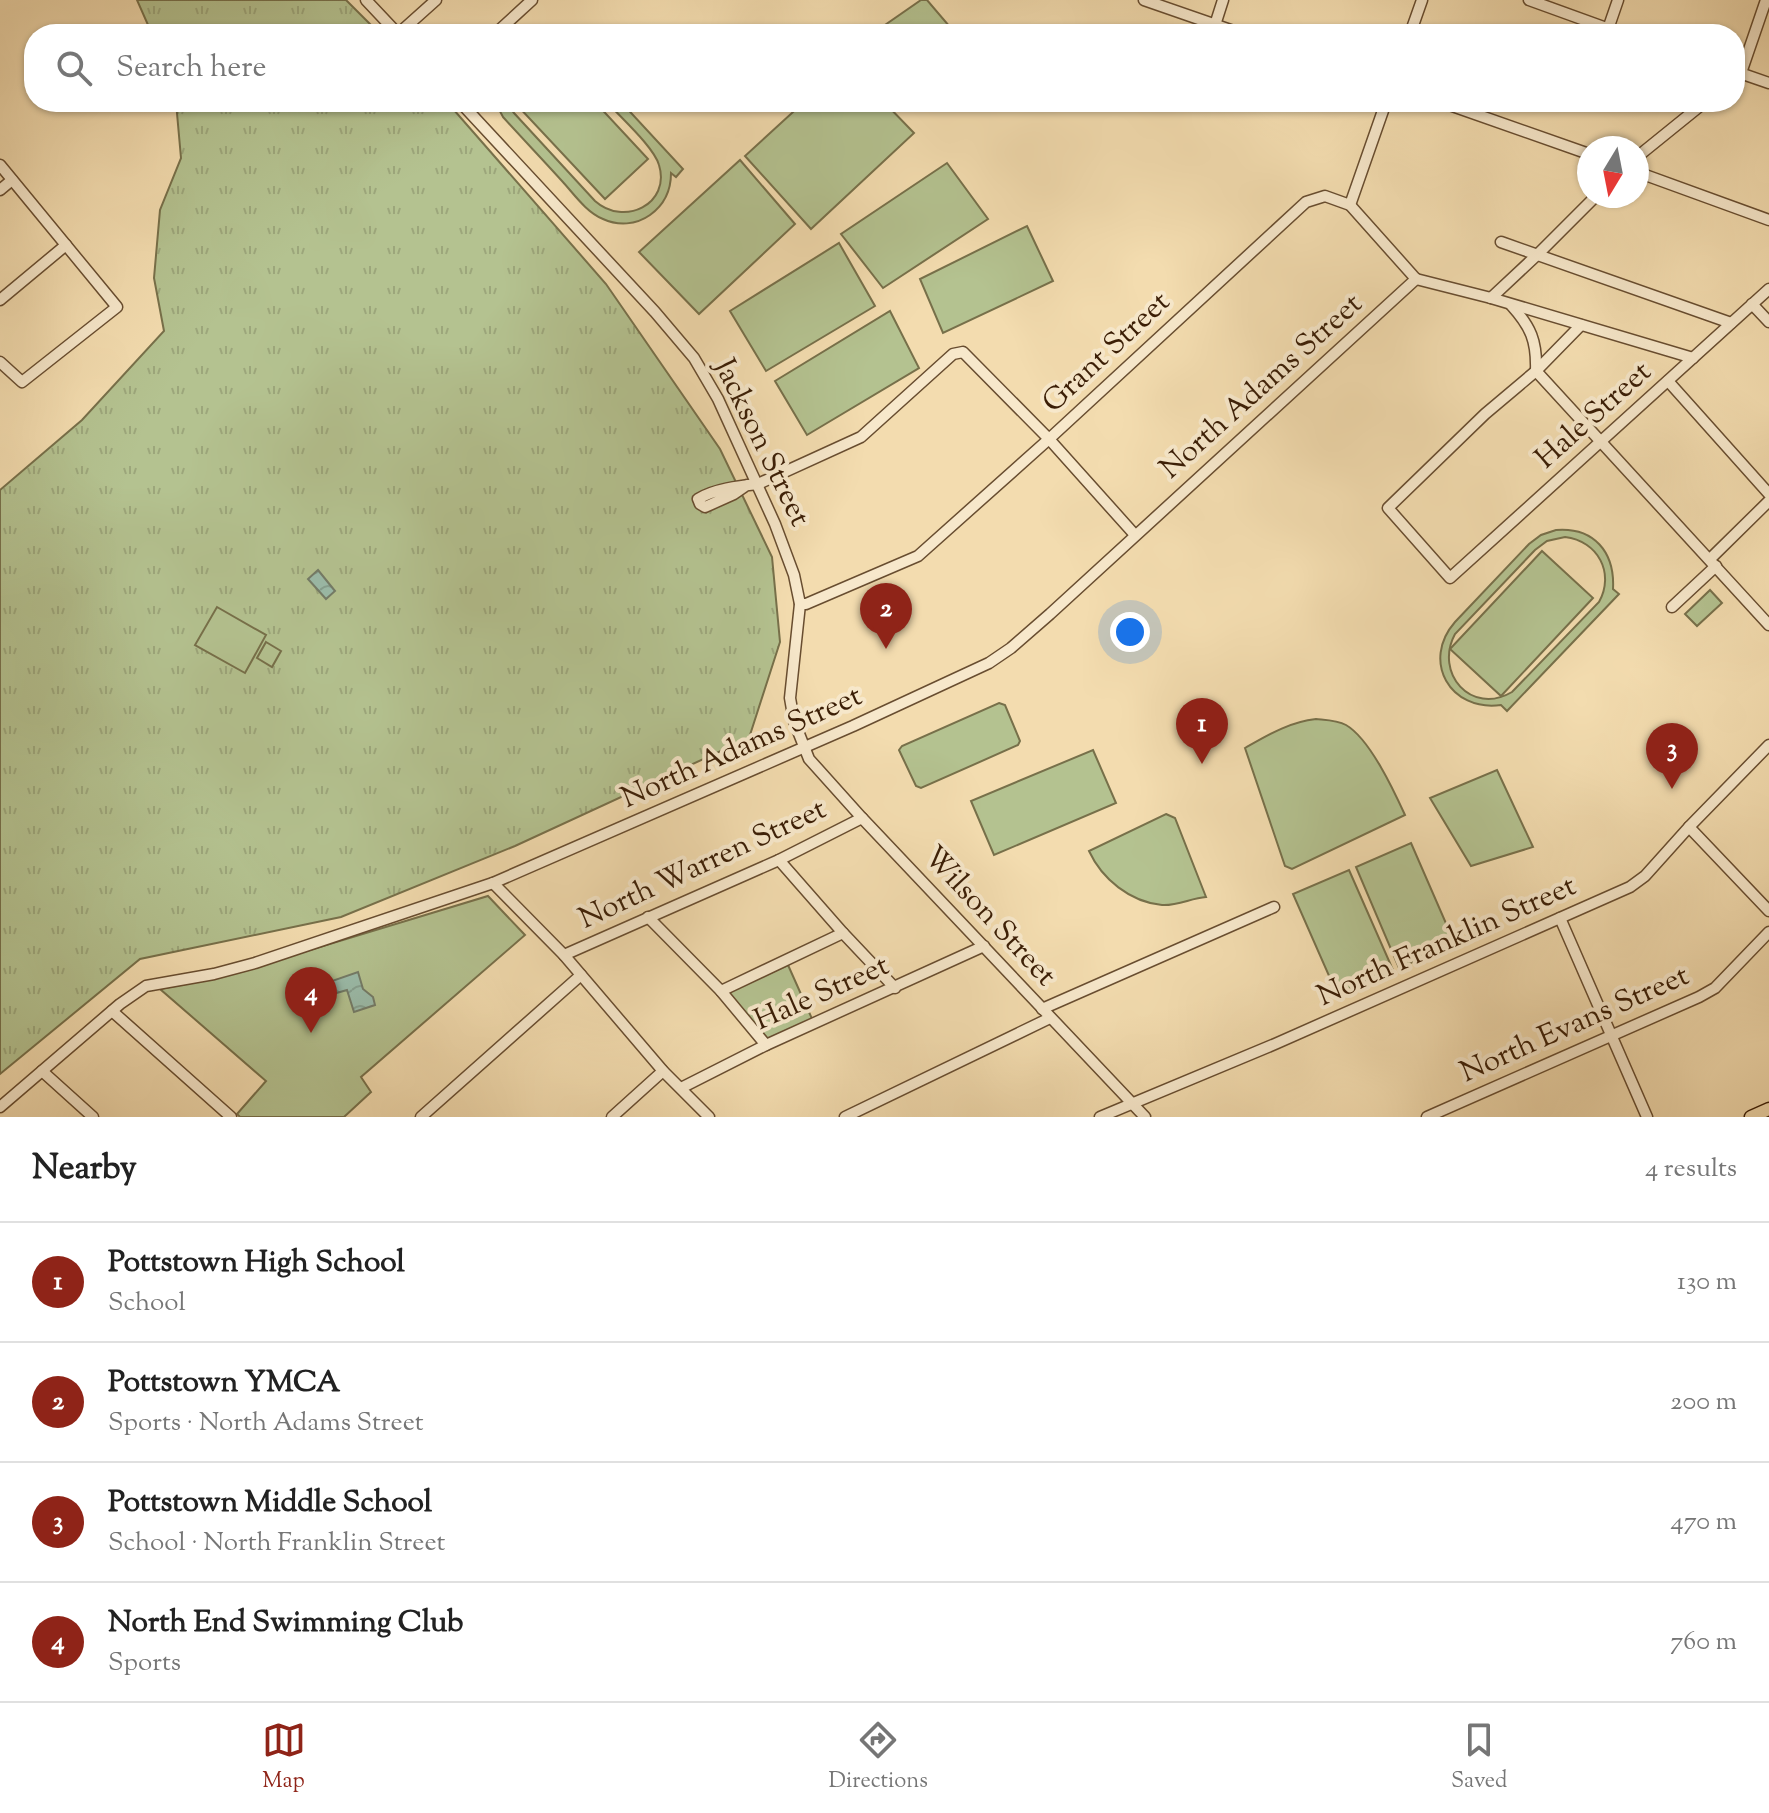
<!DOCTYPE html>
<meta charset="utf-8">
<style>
body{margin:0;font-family:"Sorts Mill Goudy",serif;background:#f6f6f6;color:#222}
.compass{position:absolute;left:1577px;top:136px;width:72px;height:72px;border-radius:50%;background:#fff;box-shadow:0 2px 6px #0004;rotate:190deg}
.you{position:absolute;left:1130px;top:632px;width:28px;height:28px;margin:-20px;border:6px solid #fff;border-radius:50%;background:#1a73e8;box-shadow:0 0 0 12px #1a73e833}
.badge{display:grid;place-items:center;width:52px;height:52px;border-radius:50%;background:#8f2418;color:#fff;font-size:26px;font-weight:700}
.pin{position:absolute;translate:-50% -66px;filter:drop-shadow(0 2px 4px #0008)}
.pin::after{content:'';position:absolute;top:42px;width:28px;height:24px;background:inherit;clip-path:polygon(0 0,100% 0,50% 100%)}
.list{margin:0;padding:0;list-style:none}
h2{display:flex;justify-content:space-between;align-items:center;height:104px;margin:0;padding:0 32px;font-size:34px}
h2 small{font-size:26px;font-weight:400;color:#767676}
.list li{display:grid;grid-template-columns:52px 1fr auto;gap:24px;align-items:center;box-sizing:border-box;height:120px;padding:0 32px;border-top:2px solid #e0e0e0}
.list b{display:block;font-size:30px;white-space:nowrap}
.list p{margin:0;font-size:26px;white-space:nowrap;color:#767676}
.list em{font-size:26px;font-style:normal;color:#767676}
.icon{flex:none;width:44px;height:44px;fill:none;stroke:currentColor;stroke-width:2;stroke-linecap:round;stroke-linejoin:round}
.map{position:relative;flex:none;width:1769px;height:1117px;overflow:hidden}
.search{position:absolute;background:#fff;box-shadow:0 2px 6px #0004;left:24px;right:24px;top:24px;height:88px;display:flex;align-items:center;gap:20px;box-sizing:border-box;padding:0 28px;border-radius:32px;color:#767676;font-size:30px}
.sheet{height:584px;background:#fff}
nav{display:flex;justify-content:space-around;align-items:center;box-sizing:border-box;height:112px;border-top:2px solid #e0e0e0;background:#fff;font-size:22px;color:#767676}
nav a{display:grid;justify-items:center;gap:4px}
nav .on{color:#8f2418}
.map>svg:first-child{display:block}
.grass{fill:url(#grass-tufts);stroke:#77704a;stroke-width:2}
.green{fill:#b4c290;stroke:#77704a;stroke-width:2;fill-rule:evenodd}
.water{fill:url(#water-waves);stroke:#747c68;stroke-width:2}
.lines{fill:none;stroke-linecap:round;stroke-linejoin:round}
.minor-casing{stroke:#684d30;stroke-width:13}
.major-casing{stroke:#3a1d05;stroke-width:15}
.minor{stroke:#f7e8cb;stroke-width:10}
.major{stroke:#f3dcaf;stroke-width:12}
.labels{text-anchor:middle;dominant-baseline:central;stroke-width:8;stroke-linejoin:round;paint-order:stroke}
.street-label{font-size:30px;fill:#3a1d05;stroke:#f7e8cb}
</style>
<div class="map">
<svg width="1769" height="1117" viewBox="0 0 1769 1117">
<defs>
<pattern id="grass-tufts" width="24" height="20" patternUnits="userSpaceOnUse" patternTransform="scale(2)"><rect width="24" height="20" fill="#b4c290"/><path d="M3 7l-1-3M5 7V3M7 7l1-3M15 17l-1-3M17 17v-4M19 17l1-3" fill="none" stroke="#9ca67b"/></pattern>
<pattern id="water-waves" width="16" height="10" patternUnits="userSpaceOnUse" patternTransform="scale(2)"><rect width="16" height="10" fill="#9bbcaa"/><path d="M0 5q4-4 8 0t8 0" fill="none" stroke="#86a191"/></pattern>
</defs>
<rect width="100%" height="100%" fill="#f3dcaf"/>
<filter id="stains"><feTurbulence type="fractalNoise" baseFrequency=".0025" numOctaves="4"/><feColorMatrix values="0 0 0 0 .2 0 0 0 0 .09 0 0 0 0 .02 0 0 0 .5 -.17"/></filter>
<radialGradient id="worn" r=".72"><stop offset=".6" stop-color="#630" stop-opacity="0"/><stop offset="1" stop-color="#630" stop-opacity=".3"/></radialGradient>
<!-- grass -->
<g class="grass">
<polygon points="137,0 346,0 380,34 152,34"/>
<polygon points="176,102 447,102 606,284 720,449 772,557 780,642 749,738 515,846 341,917 140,959 0,1074 0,490 82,420 164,331 154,278 160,210 181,158"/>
</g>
<!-- green -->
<g class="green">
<polygon points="921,0 927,0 956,34 872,34"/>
<path d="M495,102H506L514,113L595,201C624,227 671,204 659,165C654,147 620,117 607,102H621L683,169L676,177L671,173C671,190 664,205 650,215C636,225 618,226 603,219C586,212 574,194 562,181C543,160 523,139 503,117Z"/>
<polygon points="516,102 595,102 648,159 605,199 515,103"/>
<polygon points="804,102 884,102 914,133 811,229 745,156"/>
<polygon points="740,160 795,224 699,314 639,252"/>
<polygon points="947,163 988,219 883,288 841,234"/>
<polygon points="1027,226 1053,281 943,333 920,279"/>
<polygon points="839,243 875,306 766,371 730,311"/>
<polygon points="890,311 919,368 807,435 775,381"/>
<path d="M1556,530C1594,527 1615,552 1613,589L1619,594L1507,711L1501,705C1450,712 1421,661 1455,622L1529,544L1541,535ZM1565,537C1598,541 1615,573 1599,602L1512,692C1471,716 1434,673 1455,634L1535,550L1547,541Z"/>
<polygon points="1542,551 1593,598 1501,696 1450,649"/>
<polygon points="1710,590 1722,603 1697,626 1685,614"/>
<polygon points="217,607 266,635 245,673 195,645"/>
<polygon points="266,642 281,651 272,667 257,658"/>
<polygon points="999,703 1005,705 1020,741 1018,745 921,788 916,786 899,750 902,746"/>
<path d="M1316,719C1326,720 1337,720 1346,725C1370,739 1394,791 1405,815L1292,869L1285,866L1245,748C1268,735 1289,722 1316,719Z"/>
<polygon points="1093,750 1116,803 994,855 971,801"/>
<polygon points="1497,770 1533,847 1471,866 1430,798"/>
<path d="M1166,814L1175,818L1206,897C1191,898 1178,906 1162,905C1130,902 1102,879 1089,851Z"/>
<polygon points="1411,843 1455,944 1399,968 1356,867"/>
<polygon points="1349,870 1393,970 1337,994 1293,894"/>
<polygon points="488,896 525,935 361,1077 371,1092 344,1117 240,1117 237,1114 266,1081 160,989 221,977"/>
<polygon points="788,965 813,1021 773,1039 766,1038 727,993"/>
</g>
<!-- water -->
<g class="water">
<polygon points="318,570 335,591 326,599 308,579"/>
<polygon points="358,972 363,989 373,997 375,1005 354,1012 347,990 333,994 329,982"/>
</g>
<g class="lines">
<defs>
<g id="minor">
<polyline points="366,0 398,34"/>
<polyline points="1144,0 1242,34"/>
<polyline points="1529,0 1623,34"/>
<polyline points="1215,25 1223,0"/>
<polyline points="1607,32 1618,0"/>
<polyline points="398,34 436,0"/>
<polyline points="495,34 532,0"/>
<polyline points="1410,34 1422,0"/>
<polyline points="1737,72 1769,83"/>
<polyline points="1735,78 1741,73 1766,0"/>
<polyline points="460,102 655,312 694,358 718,399 775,524 794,575 800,604 790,698 794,721 809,759 862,818 1145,1117"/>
<polyline points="1441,102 1589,154"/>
<polyline points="1637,157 1705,102"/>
<polyline points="0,165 117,307 22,382 0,362"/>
<polyline points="1637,172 1769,220"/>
<polyline points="0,190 12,180"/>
<polyline points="1350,205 1386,102"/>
<polyline points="1501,242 1731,323"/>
<polyline points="1416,279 1491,298 1693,358"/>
<polyline points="1491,298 1538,254 1596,196"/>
<polyline points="0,300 66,245"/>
<polyline points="1752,304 1769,322"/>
<path d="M1511,305C1531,327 1537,341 1536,371"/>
<polyline points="1581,325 1536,371 1485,414 1388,508 1450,578 1769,289"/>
<polyline points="1536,371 1769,625"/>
<polyline points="1668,381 1769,494"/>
<path d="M747,485L734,494L705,507L700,504L698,499C714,489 739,486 758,484L861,437L953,354L963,352L1049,439L1135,535"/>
<polyline points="1710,559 1769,501"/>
<polyline points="800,604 806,604 918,556 1049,439 1306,202 1325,196 1350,205 1416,279"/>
<polyline points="1672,607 1716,566"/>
<polyline points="1689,827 1769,911"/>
<polyline points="779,860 843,933 895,988"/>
<polyline points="493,883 564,955 663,1071 709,1117"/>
<polyline points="648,917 721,991 766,1045"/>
<polyline points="1560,918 1647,1117"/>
<polyline points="564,955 779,860 862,818"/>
<polyline points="721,991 843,933"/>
<polyline points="1042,1009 1274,907"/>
<polyline points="112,1011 231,1117"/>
<polyline points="42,1071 93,1117"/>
<polyline points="681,1088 766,1045 984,946"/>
<polyline points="0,1107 120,1004 146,986 214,974 255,963 493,883 853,726 989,663 1011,648 1050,614 1416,279"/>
<polyline points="421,1117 581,975"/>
<polyline points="612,1117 663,1071"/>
<polyline points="845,1117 1050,1018"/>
<polyline points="1100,1117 1275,1044 1630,887 1645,876 1689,827 1769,745"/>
<polyline points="1427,1117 1699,997 1715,988 1769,932"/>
</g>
<polyline id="major" points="1751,1117 1769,1109"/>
</defs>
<!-- minor casing -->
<use href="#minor" class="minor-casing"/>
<!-- major casing -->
<use href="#major" class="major-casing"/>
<!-- minor -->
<use href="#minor" class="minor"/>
<!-- major -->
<use href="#major" class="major"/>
</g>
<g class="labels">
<!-- street labels -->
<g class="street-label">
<text transform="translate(1107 353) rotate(-43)">Grant Street</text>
<text transform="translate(1262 387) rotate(-42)">North Adams Street</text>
<text transform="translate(1594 416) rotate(-42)">Hale Street</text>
<text transform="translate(761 443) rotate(64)">Jackson Street</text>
<text transform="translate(742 748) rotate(-24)">North Adams Street</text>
<text transform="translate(703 865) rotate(-25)">North Warren Street</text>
<text transform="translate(989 917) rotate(47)">Wilson Street</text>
<text transform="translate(1447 942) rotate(-24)">North Franklin Street</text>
<text transform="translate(822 994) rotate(-24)">Hale Street</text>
<text transform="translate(1575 1025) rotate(-24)">North Evans Street</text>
</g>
</g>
<rect width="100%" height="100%" filter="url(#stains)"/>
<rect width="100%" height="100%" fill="url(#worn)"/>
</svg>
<svg class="compass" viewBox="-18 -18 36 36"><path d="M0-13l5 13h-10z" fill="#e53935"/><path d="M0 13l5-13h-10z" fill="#767676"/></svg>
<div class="you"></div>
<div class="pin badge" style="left:1202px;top:764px">1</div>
<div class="pin badge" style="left:886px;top:649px">2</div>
<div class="pin badge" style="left:1672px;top:789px">3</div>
<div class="pin badge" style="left:311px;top:1033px">4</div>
<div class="search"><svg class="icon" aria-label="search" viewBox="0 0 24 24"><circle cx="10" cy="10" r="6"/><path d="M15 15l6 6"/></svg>Search here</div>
</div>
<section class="sheet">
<h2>Nearby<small>4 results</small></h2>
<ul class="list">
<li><span class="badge">1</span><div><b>Pottstown High School</b><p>School</p></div><em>130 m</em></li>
<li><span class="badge">2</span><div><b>Pottstown YMCA</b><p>Sports · North Adams Street</p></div><em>200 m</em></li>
<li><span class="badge">3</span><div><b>Pottstown Middle School</b><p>School · North Franklin Street</p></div><em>470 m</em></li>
<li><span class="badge">4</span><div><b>North End Swimming Club</b><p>Sports</p></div><em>760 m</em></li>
</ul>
</section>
<nav>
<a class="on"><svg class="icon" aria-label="map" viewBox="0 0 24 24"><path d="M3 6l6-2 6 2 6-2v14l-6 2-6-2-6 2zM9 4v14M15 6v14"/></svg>Map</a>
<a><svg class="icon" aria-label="directions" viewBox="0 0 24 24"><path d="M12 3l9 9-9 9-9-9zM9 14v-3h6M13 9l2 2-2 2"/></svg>Directions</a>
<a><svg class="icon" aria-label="saved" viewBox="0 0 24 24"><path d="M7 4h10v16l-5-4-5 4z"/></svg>Saved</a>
</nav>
